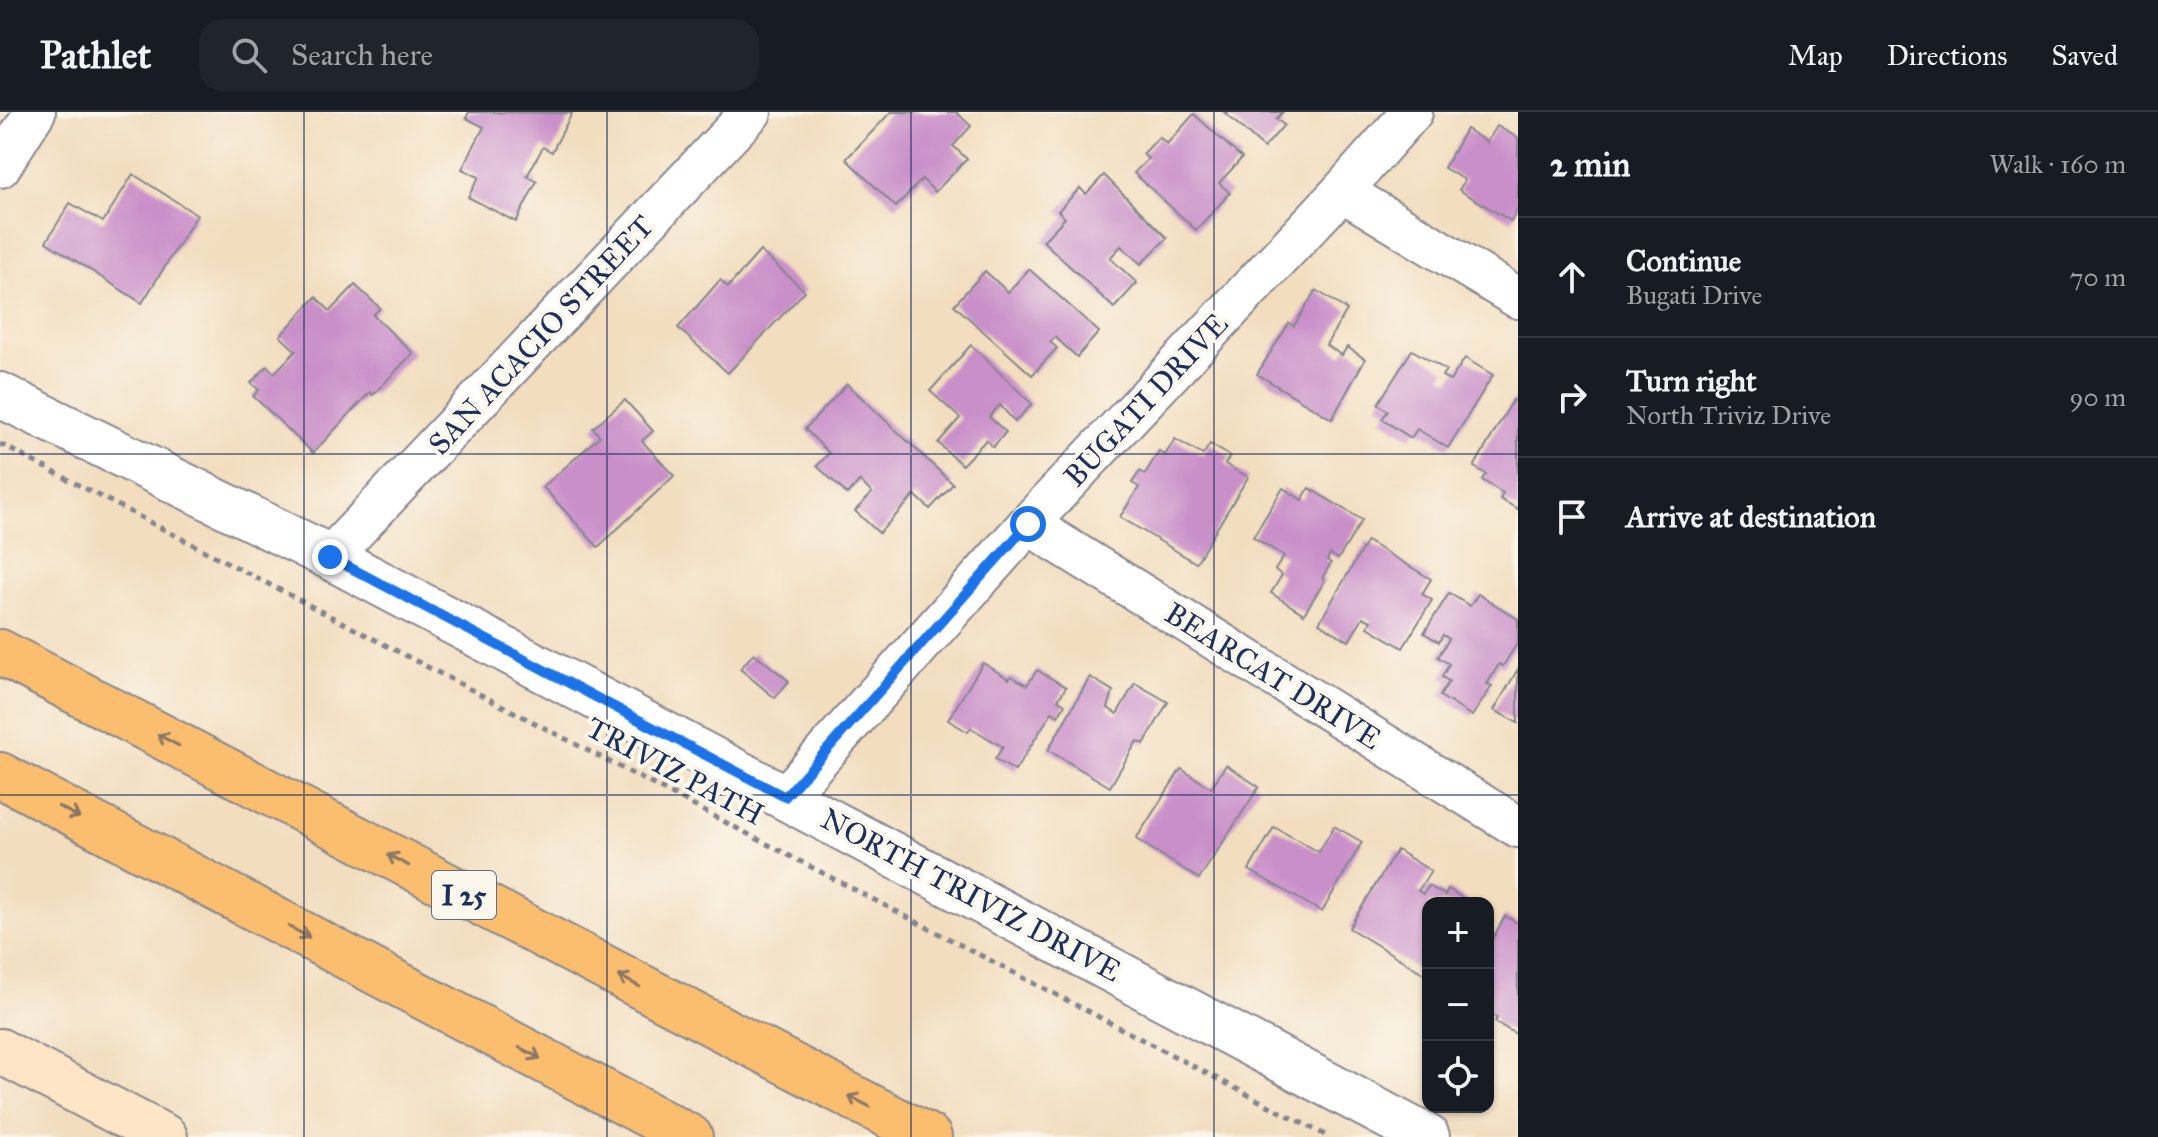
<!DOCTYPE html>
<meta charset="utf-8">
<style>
body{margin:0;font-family:"IM FELL Great Primer",serif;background:#20242c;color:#f1f3f6}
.controls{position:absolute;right:24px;bottom:24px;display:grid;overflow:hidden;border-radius:16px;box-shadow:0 2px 6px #0004}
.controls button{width:72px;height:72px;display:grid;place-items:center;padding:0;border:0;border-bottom:2px solid #363941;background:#171b24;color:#f1f3f6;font:40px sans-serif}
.stop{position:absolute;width:24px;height:24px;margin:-18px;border:6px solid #1a73e8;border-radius:50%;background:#fff}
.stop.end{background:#1a73e8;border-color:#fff;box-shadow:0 2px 8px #0008}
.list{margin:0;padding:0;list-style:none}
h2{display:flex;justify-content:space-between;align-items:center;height:104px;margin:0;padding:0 32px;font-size:34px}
h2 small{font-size:26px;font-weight:400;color:#9ea1a6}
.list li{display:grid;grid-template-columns:52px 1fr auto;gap:24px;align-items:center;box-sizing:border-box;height:120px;padding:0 32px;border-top:2px solid #363941}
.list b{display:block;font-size:30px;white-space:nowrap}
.list p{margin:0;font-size:26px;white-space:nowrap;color:#9ea1a6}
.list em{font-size:26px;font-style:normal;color:#9ea1a6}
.icon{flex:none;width:44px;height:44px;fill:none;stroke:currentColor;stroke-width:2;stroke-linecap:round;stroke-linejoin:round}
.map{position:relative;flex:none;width:1518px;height:1025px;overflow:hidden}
header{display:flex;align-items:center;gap:48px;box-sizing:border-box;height:112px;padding:0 40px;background:#171b24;border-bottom:2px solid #363941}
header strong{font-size:38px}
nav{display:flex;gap:44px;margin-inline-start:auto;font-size:28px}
.search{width:560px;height:72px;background:#20242c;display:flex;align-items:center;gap:20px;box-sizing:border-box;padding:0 28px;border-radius:24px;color:#9ea1a6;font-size:30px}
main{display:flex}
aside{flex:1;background:#171b24}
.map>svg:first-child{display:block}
.building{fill:#c98fc9}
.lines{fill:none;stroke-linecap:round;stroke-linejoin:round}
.minor-casing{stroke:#86868e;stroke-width:44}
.tertiary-casing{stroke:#86868e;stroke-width:48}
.secondary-casing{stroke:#86868e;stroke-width:48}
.motorway-casing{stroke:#86868e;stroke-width:48}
.path{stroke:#86868e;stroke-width:5;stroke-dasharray:6 6;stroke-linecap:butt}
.minor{stroke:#fff;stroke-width:40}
.tertiary{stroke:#fff;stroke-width:44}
.secondary{stroke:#fde5c5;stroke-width:44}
.motorway{stroke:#fbbe6e;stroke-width:44}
.oneway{stroke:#8b7666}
.route{stroke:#1a73e8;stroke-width:10}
.grid{fill:none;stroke:#1b2f5e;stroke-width:2;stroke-opacity:0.55}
.labels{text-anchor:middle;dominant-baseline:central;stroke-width:8;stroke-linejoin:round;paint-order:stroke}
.shield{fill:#fbf7ec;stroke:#5e6b89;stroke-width:2}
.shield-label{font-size:28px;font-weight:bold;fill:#1b2f5e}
.street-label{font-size:30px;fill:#1b2f5e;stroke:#fbf7ec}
</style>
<header>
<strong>Pathlet</strong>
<div class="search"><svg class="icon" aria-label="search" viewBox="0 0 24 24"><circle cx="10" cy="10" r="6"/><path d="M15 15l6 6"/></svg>Search here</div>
<nav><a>Map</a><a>Directions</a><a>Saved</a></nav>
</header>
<main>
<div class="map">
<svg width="1518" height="1025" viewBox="0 0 1518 1025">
<rect width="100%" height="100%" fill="#fbf7ec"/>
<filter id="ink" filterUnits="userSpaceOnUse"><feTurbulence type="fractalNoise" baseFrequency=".0125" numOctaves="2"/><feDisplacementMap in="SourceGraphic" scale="16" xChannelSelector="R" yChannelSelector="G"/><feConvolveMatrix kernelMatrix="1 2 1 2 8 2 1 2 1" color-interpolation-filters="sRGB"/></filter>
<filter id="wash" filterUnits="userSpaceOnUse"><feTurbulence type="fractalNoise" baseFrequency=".006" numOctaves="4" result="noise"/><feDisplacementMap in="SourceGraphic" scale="32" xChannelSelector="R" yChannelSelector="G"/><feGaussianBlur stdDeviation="1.8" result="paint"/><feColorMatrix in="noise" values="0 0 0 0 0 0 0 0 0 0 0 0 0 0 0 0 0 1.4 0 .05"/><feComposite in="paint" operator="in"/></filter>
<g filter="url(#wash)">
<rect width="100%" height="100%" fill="#f2ddbe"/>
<g id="blocks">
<!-- building -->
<g class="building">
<polygon points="469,0 572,1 552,40 543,35 527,64 537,69 516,110 468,85 479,65 462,57 484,15 466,6"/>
<polygon points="891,0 956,0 971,14 953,34 967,47 935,80 922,67 896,95 846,47"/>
<polygon points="1224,0 1283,0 1276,7 1284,13 1264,36"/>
<polygon points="1194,2 1242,46 1219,71 1230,81 1196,118 1134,61 1148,47 1143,42 1159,25 1167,32"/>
<polygon points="1497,14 1518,26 1518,96 1511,109 1459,78 1465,68 1444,56 1466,17 1487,30"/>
<polygon points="133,62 197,103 142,191 46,130 70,91 103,110"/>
<polygon points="1104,63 1167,126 1141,152 1121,134 1110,146 1137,171 1114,196 1043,129 1065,106 1058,99 1080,76 1086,82"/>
<polygon points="760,139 805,179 728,261 678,216 720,168 728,175"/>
<polygon points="1029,157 1099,220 1077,245 1055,225 1050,230 1057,236 1032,263 954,193 985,159 1008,180"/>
<polygon points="355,173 380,196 373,203 413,241 373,283 370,280 313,341 253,284 259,278 251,271 267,254 274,261 296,239 280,224 316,185 330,199"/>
<polygon points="1316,178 1347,198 1326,233 1342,243 1347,235 1365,247 1332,307 1257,262 1289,211 1294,214"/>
<polygon points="971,233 1032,292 1015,310 1000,293 989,305 1006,320 993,335 986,328 962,353 938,331 960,306 930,279"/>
<polygon points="1412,238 1446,258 1442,264 1450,269 1465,246 1493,263 1448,336 1417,317 1411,326 1382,307 1388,299 1378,292"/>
<polygon points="847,272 953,372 930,397 915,383 879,421 855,399 872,381 860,369 847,382 817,354 829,341 805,317"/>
<polygon points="625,288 653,319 642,329 674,364 598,435 543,375 600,324 593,316"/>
<polygon points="1513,288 1518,291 1518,397 1500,387 1503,381 1482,368 1486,362 1474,355"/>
<polygon points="1175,327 1203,343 1210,332 1230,344 1225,352 1248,365 1196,451 1120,405 1139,375 1132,371 1140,359 1145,362 1159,339 1165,343"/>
<polygon points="1283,376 1302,388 1309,376 1362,408 1338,447 1330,442 1327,448 1331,451 1322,466 1325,468 1304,502 1271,481 1282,463 1275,458 1284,444 1253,425"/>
<polygon points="1367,429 1431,467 1422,482 1432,488 1403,536 1368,515 1371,509 1363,505 1349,529 1319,511"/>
<polygon points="1449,481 1470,494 1478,482 1518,507 1518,530 1503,554 1499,552 1487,572 1492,574 1472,604 1440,584 1449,569 1442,565 1449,552 1438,545 1449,527 1443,523 1439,530 1424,521"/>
<polygon points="754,541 789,569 775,586 740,557"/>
<polygon points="983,551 1009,567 1011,564 1027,573 1037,558 1066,575 1058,588 1065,592 1058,604 1052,600 1015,659 995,647 1003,635 971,616 968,620 948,608"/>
<polygon points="1518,557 1518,611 1494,598"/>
<polygon points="1090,565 1113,579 1108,596 1117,602 1135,571 1168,590 1144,632 1137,629 1110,675 1048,638"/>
<polygon points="1226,653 1259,675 1199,767 1136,727 1181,657 1211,676"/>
<polygon points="1334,714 1362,730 1322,800 1249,758 1274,715 1319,740"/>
<polygon points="1397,738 1431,759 1418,779 1423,782 1429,774 1445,783 1448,777 1471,791 1428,791 1428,864 1349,816"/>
<polygon points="1505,804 1518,811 1518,923 1495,910 1497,906 1488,900 1488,835"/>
</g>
</g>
</g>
<g filter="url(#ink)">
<use href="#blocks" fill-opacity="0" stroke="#86868e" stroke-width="2"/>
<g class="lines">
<defs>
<g id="minor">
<polyline points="0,55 35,0"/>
<polyline points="1342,79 1518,186"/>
<polyline points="1028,412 1518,715"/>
<polyline points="330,445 751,0"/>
<polyline points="785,685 1028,412 1342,79 1412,0"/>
</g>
<polyline id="tertiary" points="0,283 330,445 1427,1025"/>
<polyline id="secondary" points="0,939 165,1025"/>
<g id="motorway">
<polyline points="0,540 929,1025"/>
<polyline points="0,663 690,1025"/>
</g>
</defs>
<!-- minor casing -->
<use href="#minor" class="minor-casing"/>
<!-- tertiary casing -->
<use href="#tertiary" class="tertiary-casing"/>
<!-- secondary casing -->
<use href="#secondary" class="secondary-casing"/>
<!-- motorway casing -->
<use href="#motorway" class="motorway-casing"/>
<!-- path -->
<polyline class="path" points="0,332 1329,1025"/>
<!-- minor -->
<use href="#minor" class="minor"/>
<!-- tertiary -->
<use href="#tertiary" class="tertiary"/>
<!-- secondary -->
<use href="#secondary" class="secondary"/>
<!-- motorway -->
<use href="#motorway" class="motorway"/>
</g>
<!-- one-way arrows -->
<defs><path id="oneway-shaft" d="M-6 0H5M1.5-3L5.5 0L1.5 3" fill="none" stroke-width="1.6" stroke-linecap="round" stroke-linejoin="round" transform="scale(2)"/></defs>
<g class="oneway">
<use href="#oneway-shaft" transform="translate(168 628) rotate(-152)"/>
<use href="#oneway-shaft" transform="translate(69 700) rotate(28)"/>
<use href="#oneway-shaft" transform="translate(398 748) rotate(-152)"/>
<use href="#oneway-shaft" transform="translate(299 820) rotate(28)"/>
<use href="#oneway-shaft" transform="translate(629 869) rotate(-152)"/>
<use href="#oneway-shaft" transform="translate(530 941) rotate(28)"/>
<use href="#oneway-shaft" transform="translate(859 989) rotate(-152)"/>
</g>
</g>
<g class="lines" filter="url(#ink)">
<!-- route -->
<polyline class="route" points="330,445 785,685 1028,412"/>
</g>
<!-- grid -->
<path class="grid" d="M304,0V1025M607,0V1025M911,0V1025M1214,0V1025M0,342H1518M0,683H1518"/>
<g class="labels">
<!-- shield labels -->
<rect class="shield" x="432" y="759" width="64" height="48" rx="6"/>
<g class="shield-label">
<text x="464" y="783">I 25</text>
</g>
<!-- street labels -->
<g class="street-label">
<text transform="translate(541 223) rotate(-47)">SAN ACACIO STREET</text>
<text transform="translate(1146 288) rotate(-47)">BUGATI DRIVE</text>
<text transform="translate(1273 564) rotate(32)">BEARCAT DRIVE</text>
<text transform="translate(675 659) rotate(28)">TRIVIZ PATH</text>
<text transform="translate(971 783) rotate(28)">NORTH TRIVIZ DRIVE</text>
</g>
</g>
</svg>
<div class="controls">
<button>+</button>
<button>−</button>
<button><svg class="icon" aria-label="locate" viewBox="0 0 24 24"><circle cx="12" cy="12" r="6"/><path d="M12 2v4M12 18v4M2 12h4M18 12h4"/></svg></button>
</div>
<div class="stop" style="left:1028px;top:412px"></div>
<div class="stop end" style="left:330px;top:445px"></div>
</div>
<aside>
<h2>2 min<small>Walk · 160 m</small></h2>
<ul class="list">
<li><svg class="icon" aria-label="ahead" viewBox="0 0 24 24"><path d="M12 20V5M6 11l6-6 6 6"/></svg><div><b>Continue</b><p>Bugati Drive</p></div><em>70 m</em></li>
<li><svg class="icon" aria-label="right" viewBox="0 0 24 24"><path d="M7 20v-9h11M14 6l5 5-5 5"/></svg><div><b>Turn right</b><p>North Triviz Drive</p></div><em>90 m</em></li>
<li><svg class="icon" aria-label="arrive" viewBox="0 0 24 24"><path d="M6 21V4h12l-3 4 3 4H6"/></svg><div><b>Arrive at destination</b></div></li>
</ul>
</aside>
</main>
